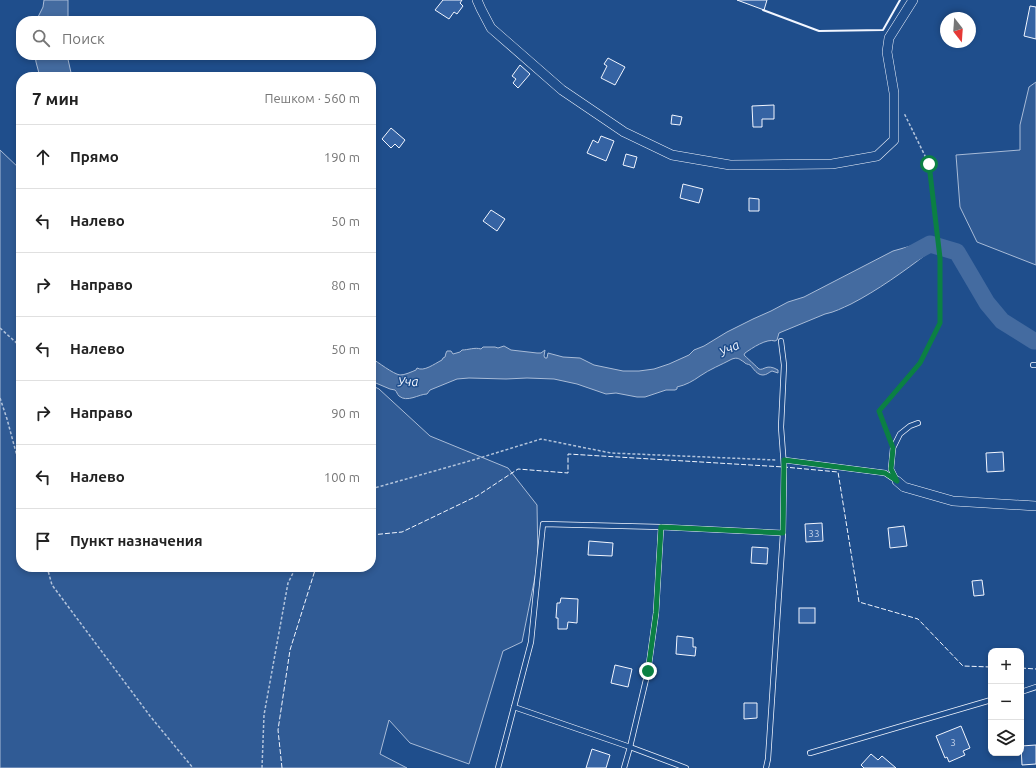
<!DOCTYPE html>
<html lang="ru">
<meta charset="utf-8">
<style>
body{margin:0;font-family:Ubuntu,sans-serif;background:#f6f6f6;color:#222}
.controls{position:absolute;right:12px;bottom:12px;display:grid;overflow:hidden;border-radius:8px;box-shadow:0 2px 6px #0003}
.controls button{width:36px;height:36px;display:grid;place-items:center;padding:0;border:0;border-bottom:1px solid #e0e0e0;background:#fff;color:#222;font:20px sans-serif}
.compass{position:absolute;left:940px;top:12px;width:36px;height:36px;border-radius:50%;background:#fff;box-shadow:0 2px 6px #0003;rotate:163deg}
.stop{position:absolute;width:12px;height:12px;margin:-9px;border:3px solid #0b8043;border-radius:50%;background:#fff}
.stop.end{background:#0b8043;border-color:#fff;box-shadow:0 1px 4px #0008}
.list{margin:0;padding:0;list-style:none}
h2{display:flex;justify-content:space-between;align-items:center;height:52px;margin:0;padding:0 16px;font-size:17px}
h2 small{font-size:13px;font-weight:400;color:#767676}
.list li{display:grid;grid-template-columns:26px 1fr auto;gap:12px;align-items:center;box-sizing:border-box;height:64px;padding:0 16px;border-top:1px solid #e0e0e0}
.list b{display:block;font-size:15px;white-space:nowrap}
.list em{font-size:13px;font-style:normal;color:#767676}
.icon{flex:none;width:22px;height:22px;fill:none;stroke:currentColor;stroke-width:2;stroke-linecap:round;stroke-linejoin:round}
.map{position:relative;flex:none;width:1036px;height:768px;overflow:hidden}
.search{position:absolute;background:#fff;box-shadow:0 2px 6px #0003;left:16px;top:16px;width:360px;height:44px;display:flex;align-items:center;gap:10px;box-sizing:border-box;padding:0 14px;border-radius:16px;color:#767676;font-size:15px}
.panel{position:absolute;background:#fff;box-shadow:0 2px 6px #0003;left:16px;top:72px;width:360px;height:500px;border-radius:16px}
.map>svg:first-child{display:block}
.green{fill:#305b95;stroke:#a8bbd7}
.water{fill:#446ba0;stroke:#a8bbd7}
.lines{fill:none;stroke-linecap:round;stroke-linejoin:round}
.river{stroke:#446ba0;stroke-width:17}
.building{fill:#3563a3;stroke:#f2f6ff}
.service-casing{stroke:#f2f6ff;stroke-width:6}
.minor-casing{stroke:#f2f6ff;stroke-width:10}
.path{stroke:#b3c4dc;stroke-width:1.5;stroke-dasharray:3 2;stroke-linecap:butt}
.service{stroke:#1f4e8c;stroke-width:4.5}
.minor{stroke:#1f4e8c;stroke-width:9}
.fence{stroke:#f2f6ff;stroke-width:1;stroke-dasharray:5 2;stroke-linecap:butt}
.wall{stroke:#f2f6ff;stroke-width:2}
.route{stroke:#0b8043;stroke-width:5}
.labels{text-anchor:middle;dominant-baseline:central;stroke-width:3;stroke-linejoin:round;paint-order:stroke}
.number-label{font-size:10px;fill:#c3d1e8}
.water-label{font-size:13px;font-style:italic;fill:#f2f6ff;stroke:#1f4e8c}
</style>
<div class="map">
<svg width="1036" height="768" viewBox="0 0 1036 768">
<rect width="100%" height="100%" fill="#1f4e8c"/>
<!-- green -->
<g class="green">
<polygon points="1036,82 1036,265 977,242 960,207 956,155 1020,150 1020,125 1029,87"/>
<polygon points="0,150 21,170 21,567 371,567 371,385 379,389 430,436 508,468 537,505 538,562 522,642 503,651 469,764 410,743 389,720 380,754 407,768 0,768"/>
</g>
<!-- water -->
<g class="water">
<polygon points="44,0 68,0 68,17 67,21 36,21 43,7"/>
<polygon points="35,55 57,55 58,58 61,57 62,55 67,55 72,77 40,77 36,62"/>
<path d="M925,242L928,253C903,272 878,290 851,304C842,308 835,312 825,314L779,333L777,340L775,341C767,338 752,348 745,353L744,355C745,356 758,368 759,369C764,371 766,363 778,370V373L772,371C769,372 767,375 763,375C757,375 754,369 750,365C748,364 745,364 744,362C739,359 738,357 732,359C721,365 710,369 700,376C693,381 686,385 677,387V389L675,390H666L645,397H637L616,393L606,394L577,384L554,379L527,378L506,379L469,378L457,379L430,390L427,394C419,394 407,403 399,396C397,394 397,392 395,390L390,389L371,381V358C378,362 393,374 400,375C405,375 411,372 416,370L417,368C424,372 434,364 442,360L443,358L445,357L446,353L447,351H451L453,354L460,352L462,350C468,350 475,347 481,349L483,347H495L498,348L504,346L511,350L537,353H541L545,350L544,356L545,358H547L548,353L563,357L580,358L594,365L623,371H639L654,369L669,364L689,355L694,350L704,346L727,332L753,319L771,311L788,302L804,297L893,251Z"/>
</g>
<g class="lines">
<!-- river -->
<polyline class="river" points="906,257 930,244 957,252 987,303 1002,321 1034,341 1036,341"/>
</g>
<!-- building -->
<g class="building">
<polygon points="443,0 462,0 460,3 463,6 457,14 454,12 449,19 435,10"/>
<polygon points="737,0 767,0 764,10"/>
<polygon points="1030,6 1036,7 1036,39 1024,36"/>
<polygon points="608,58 625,67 615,85 601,78 607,66 604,64"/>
<polygon points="520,65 530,74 518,88 513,83 516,79 512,76"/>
<polygon points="774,105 774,119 762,119 762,127 753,127 752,106"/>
<polygon points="672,115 682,117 680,125 671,124"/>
<polygon points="391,128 405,140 399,148 395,144 391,148 382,139"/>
<polygon points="601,136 614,141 606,161 587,153 593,140 598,143"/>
<polygon points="626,154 637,157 634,168 623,165"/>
<polygon points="683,184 703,189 699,203 680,198"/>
<polygon points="749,198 759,199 759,211 749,211"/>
<polygon points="491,210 505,219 497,231 483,221"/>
<polygon points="1003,452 1004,471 987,472 986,453"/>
<polygon points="822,523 823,541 806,542 805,524"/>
<polygon points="904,526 907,546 890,548 888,528"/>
<polygon points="589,541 613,543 612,556 588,555"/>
<polygon points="752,547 768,548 767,564 751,563"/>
<polygon points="982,580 984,595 974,596 972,581"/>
<polygon points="561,598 578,599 577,623 568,622 567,629 558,629 558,618 556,618 557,603 560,603"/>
<rect x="799" y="608" width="16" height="15"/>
<polygon points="677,636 693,638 693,647 696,647 695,656 676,654"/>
<polygon points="615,665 632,669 628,687 611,683"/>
<polygon points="744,703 757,703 757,718 744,719"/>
<polygon points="961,726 970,748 963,751 965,755 949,762 947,757 945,758 936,736"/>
<polygon points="1036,745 1036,764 1022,765 1021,746"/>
<polygon points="592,749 610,755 606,768 586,768"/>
<polygon points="871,754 878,760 882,756 896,768 864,768 861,765"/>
</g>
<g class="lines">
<defs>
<g id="service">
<polyline points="1033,365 1036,365"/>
<polyline points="784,460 885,473 897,481"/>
<polyline points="897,481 891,469 893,448 900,434 910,426 918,423"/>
<polyline points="1021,692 1036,687"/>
<polyline points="514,707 630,747 686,768"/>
<polyline points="810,753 991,700"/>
<polyline points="498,768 531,642 535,602 543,524 661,527 783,533"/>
<polyline points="624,768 630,747 648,671 656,613 661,527"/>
<polyline points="766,768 768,759 783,533 784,467 781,427 784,365 781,341"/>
</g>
<g id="minor">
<polyline points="477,0 481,9 491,28 562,90 624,132 672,155 730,165 832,164 877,156 894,140 894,93 887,52 889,38 913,0"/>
<polyline points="897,481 904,487 953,501 1036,506"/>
</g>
</defs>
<!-- service casing -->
<use href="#service" class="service-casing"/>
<!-- minor casing -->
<use href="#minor" class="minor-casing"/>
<!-- path -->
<g class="path">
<polyline points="0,328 21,347"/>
<polyline points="0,398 7,419 21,471"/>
<polyline points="890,439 879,411 920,363 940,323 940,258 929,164 904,113"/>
<polyline points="371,489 473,460 541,439 611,453 776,460"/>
<polyline points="47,567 52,585 150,716 193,768"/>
<polyline points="262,768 264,715 288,583 296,567"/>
</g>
<!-- service -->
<use href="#service" class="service"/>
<!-- minor -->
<use href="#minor" class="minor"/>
<!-- fence -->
<g class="fence">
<polyline points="371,535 402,532 477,496 518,469 568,473 568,454 784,467 838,472 859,602 918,619 963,666 991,667"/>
<polyline points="1021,668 1036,669"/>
<polyline points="282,768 278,730 290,650 316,567"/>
</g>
<!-- wall -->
<polyline class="wall" points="763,10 819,31 883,30 900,0"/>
</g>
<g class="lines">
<!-- route -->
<polyline class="route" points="648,671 656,613 661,527 783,533 784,460 885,473 897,481 891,469 893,448 879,411 920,363 940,323 940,258 929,164"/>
</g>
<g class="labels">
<!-- number labels -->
<g class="number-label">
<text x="814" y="533">33</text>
<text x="953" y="742">3</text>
</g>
<!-- water labels -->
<g class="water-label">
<text transform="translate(729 348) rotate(-27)">Уча</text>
<text transform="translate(408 381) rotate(-1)">Уча</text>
</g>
</g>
</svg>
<div class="controls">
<button>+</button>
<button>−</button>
<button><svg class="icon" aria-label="layers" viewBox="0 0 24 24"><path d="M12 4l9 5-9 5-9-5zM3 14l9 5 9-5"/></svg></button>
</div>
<svg class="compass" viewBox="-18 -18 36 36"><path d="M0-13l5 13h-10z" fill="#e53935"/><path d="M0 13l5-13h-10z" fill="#767676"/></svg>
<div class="stop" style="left:929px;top:164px"></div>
<div class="stop end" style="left:648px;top:671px"></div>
<div class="search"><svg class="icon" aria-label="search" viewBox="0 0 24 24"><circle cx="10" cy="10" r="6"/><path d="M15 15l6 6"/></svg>Поиск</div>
<section class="panel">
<h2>7 мин<small>Пешком · 560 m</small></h2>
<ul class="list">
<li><svg class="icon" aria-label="ahead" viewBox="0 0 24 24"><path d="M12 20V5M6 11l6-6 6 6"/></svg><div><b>Прямо</b></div><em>190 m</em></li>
<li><svg class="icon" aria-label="left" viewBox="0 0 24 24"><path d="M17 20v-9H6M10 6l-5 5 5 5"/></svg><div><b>Налево</b></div><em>50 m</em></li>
<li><svg class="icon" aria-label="right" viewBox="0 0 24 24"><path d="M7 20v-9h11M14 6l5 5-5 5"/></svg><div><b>Направо</b></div><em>80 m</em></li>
<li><svg class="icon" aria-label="left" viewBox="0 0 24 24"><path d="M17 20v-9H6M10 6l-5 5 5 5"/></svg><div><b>Налево</b></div><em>50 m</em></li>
<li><svg class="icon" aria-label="right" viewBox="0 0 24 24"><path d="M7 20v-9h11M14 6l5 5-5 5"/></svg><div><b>Направо</b></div><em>90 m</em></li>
<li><svg class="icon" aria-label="left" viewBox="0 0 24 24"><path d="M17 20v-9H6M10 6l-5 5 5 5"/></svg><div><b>Налево</b></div><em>100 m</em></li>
<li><svg class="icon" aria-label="arrive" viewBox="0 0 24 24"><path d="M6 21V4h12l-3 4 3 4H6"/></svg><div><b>Пункт назначения</b></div></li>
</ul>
</section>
</div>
